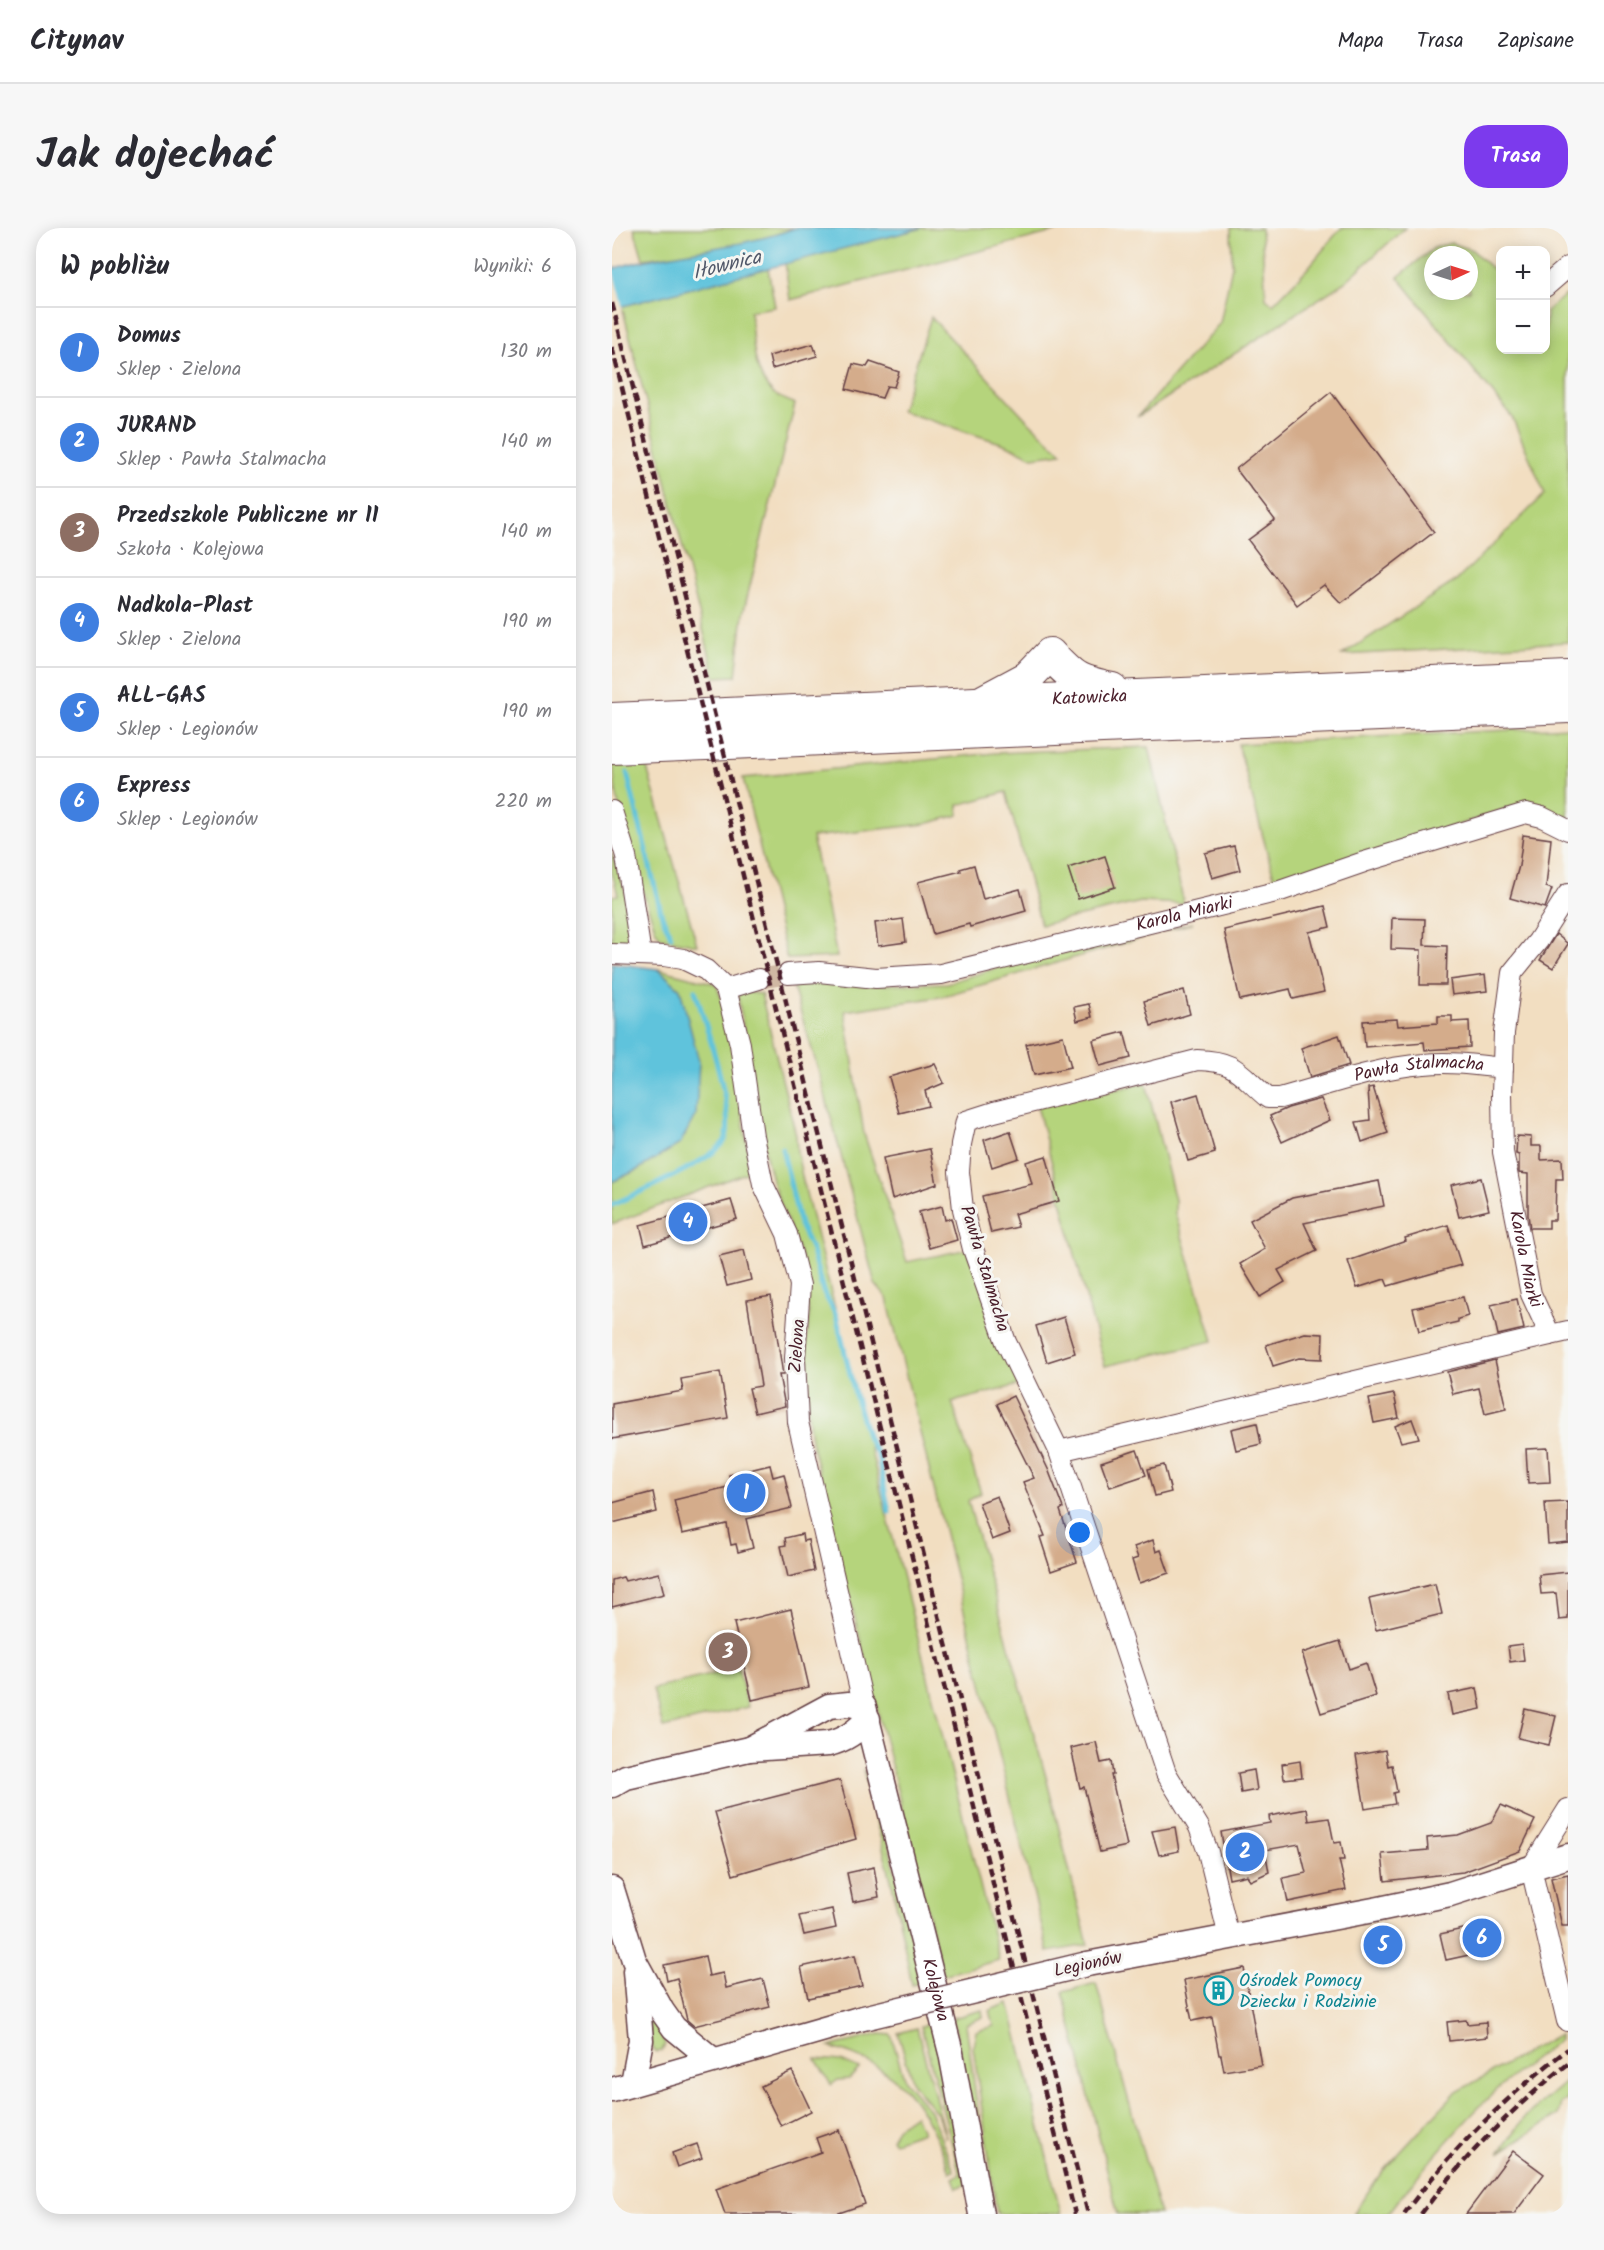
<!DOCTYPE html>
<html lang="pl">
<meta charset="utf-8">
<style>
body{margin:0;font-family:Kalam,sans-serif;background:#f7f7f7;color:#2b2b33}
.controls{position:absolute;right:18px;top:18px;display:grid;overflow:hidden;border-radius:12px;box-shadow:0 3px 15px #0003}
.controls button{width:54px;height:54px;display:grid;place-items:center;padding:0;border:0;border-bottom:2px solid #e1e1e2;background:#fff;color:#2b2b33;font:30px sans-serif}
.compass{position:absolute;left:812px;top:18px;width:54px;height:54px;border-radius:50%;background:#fff;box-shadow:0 3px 15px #0003;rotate:86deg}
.you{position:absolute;left:468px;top:1305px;width:21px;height:21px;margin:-15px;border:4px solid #fff;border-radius:50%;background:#1a73e8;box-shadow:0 0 0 9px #1a73e833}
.badge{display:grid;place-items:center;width:39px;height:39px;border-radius:50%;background:#7c3aed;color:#fff;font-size:20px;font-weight:700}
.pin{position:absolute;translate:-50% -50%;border:3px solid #fff;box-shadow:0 2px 6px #0006}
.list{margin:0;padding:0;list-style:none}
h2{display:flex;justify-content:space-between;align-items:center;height:78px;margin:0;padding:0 24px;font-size:26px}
h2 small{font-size:20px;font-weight:400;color:#7c7c81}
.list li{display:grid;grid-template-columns:39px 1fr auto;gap:18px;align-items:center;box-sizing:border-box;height:90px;padding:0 24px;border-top:2px solid #e1e1e2}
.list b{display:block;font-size:22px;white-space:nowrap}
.list p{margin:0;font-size:20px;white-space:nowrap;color:#7c7c81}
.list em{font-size:20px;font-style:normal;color:#7c7c81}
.map{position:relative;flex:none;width:956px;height:1986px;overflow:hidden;border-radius:24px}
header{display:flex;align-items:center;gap:36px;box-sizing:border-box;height:84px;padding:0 30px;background:#fff;border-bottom:2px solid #e1e1e2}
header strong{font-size:28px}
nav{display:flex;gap:33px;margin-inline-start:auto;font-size:21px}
.intro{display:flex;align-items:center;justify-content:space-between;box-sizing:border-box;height:144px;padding:0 36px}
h1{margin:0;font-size:42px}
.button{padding:15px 27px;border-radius:24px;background:#7c3aed;color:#fff;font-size:21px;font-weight:700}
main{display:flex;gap:36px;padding:0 36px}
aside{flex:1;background:#fff;border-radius:24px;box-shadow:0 3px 15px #0003}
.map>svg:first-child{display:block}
.green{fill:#b5d47b;stroke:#807a53;stroke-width:1.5;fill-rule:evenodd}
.water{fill:#5ec3dc;stroke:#547184;stroke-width:1.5}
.pier{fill:#f2dec1}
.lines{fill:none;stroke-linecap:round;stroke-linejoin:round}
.stream{stroke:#5ec3dc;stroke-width:5}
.building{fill:#d4ac8b}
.minor-tunnel{stroke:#d0b8a3;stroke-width:20;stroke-dasharray:20 10;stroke-linecap:butt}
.minor-casing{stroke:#633c42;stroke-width:22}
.tertiary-casing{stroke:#633c42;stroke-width:27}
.primary-casing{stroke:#633c42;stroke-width:34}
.minor{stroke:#fff;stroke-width:20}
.tertiary{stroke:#fff;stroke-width:24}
.primary{stroke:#fff;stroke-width:32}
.rail{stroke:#4a1f2b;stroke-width:4.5;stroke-dasharray:9 4.5;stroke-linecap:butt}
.tertiary-bridge-casing{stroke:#633c42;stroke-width:27;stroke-linecap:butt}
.tertiary-bridge{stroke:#fff;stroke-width:24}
.labels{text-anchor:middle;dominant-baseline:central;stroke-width:6;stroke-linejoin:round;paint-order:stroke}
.street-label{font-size:18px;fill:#4a1f2b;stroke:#f6f6f2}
.culture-label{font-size:18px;fill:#0d838f;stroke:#f6f6f2;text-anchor:start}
.water-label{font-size:20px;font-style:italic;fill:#515869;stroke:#f6f6f2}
</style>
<header>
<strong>Citynav</strong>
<nav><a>Mapa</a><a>Trasa</a><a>Zapisane</a></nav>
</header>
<div class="intro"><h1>Jak dojechać</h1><a class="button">Trasa</a></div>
<main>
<aside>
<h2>W pobliżu<small>Wyniki: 6</small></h2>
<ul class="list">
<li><span class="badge" style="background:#3f7fe0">1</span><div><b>Domus</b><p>Sklep · Zielona</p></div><em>130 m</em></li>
<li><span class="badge" style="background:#3f7fe0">2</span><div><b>JURAND</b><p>Sklep · Pawła Stalmacha</p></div><em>140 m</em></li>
<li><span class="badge" style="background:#8d6e63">3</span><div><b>Przedszkole Publiczne nr 11</b><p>Szkoła · Kolejowa</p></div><em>140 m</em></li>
<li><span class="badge" style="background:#3f7fe0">4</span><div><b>Nadkola-Plast</b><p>Sklep · Zielona</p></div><em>190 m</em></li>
<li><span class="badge" style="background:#3f7fe0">5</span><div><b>ALL-GAS</b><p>Sklep · Legionów</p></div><em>190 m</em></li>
<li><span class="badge" style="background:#3f7fe0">6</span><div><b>Express</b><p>Sklep · Legionów</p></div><em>220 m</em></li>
</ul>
</aside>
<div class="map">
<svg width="956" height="1986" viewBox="0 0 956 1986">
<rect width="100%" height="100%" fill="#f6f6f2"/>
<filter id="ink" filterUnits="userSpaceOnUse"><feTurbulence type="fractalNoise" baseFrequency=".0167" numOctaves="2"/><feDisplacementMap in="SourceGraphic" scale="12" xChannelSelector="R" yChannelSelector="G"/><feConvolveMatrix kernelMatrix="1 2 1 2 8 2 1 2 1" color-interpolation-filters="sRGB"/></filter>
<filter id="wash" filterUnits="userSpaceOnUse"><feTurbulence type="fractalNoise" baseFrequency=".008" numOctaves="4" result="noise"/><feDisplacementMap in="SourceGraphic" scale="24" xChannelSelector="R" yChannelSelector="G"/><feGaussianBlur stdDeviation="1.35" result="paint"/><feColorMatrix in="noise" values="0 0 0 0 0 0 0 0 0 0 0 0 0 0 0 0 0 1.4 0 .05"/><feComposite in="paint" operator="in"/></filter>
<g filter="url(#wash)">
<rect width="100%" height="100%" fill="#f2dec1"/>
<!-- green -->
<g class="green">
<path d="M22,0H183C135,18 81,25 31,31Z"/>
<polygon points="310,0 457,0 178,72 173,34"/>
<polygon points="619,0 649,0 654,70 661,76 696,40 729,0 793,0 733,54 525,189 608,95 620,38"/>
<path d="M839,15L860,22L888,48V122H933L934,83L956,65V414L730,427L845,352L933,266L900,189L786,49L822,20ZM821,27H857V63H821Z"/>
<path d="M156,40L163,79L138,83C141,109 140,146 161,165C167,170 176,172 183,176L131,386L124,448L103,449L10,78Z"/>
<polygon points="319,89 415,192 450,225 421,229 395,217 289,183"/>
<polygon points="956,499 956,591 926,577 903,578 664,657 626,516"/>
<polygon points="537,519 572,676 529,674 429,697 394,564 346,577 347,587 313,596 200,609 225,729 175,731 131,550 383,525"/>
<path d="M34,536L85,717L49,710L44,703C31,665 0,572 2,537Z"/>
<polygon points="0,624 18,678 18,709 9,716 0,715 0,668 6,667 0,645"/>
<polygon points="581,695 328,769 233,783 252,906 295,1034 356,1021 407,1157 340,1174 369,1265 356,1273 434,1549 476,1717 436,1724 275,1070 263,1056 208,848 181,759 203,750 260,757 335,755 398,736"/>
<polygon points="46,741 104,756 115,786 139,943 0,996 0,954 25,942 67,916 68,761"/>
<polygon points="125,763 149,766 184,907 185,924 191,953 387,1732 331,1747 199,1213 192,1147 197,1087 190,1031 161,956 153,924"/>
<path d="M534,855L563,972V985L601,1113L493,1138C468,1052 448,965 425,878Z"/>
<polygon points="126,1440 136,1479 51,1500 41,1461"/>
<polygon points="251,1541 262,1560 312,1754 300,1757 281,1660"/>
<polygon points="484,1755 548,1986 506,1986 451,1764"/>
<polygon points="29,1762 33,1764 53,1816 50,1823 44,1824 40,1819"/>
<polygon points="397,1775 449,1986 385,1986 361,1819 364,1803 382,1798 378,1782"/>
<polygon points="370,1782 371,1789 354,1796 380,1986 341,1790"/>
<polygon points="322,1795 354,1956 345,1960 341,1950 348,1946 309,1798"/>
<polygon points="305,1800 334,1910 325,1885 301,1856 286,1805"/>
<path d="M268,1806L279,1807L293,1853L318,1883L342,1943L338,1944C315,1878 288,1838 217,1819Z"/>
<path d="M947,1806V1812C928,1827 908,1842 889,1858C847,1897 810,1941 776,1986H741L769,1945L843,1865Z"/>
<polygon points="204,1831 229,1833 247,1841 237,1851 226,1852 219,1857"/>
<polygon points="956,1852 956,1872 949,1875 946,1887 887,1925 914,1888"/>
<polygon points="303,1887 310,1904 282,1914 279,1911 286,1899"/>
</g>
<!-- water -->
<g class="water">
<path d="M183,0H310L0,81V41C60,22 124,22 183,0Z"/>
<polygon points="0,735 46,741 68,761 87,833 84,886 68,916 25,942 0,954"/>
</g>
<!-- pier -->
<polygon class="pier" points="0,39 11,81 0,84"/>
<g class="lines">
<!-- stream -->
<g class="stream">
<polyline points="15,545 50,688 59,708"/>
<polyline points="170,920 188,997 199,1020 211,1063 224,1087 243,1167 256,1211 266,1227 277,1284"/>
<path d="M0,977C25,965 98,934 112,914C127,893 91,789 83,762"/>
</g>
</g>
<g id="blocks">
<!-- building -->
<g class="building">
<polygon points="201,116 205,128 160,141 157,128"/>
<polygon points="258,134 287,144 282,159 275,158 270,170 234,161 241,136 255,139"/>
<polygon points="719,164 822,304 729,375 712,357 685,377 636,312 663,292 624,241"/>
<polygon points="911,607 939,611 934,659 940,661 933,680 898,670 907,638"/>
<polygon points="622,618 628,642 600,650 593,625"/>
<polygon points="493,628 503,659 466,671 456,640"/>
<polygon points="362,637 371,671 408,661 414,683 358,699 357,696 321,706 306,654 349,643 348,641"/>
<polygon points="713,678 718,699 697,704 712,764 681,771 678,761 628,772 612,702"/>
<polygon points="780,690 813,691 812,717 835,718 834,757 808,757 809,722 779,721"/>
<polygon points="291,691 294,714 266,718 263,695"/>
<polygon points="944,706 956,716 941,740 928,732"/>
<polygon points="873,747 875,763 840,767 838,752"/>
<polygon points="572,762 578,786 539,798 532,773"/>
<polygon points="477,776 480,789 465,793 462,779"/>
<polygon points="826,788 840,788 840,794 857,793 858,819 813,822 812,814 753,819 751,793 785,791 786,798 826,795"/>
<polygon points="512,804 519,830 488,838 481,812"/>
<polygon points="727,807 737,837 698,849 689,820"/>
<polygon points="451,808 459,839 422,847 414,816"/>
<polygon points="323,836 332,855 313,863 317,878 287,885 277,849"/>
<polygon points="761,859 776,905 750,914 744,894 758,892 756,860"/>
<polygon points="586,866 603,925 576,933 559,874"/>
<polygon points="709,871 718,892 670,914 658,888 676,880"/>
<polygon points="398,903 407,930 380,939 372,912"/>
<polygon points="905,908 919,909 919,918 929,918 929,932 950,931 951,951 944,951 943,992 937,992 937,1000 918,1000 916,987 916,946 907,945 907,927 904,926"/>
<polygon points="318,921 325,956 280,971 271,930"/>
<polygon points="434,928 447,973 402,986 406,999 379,1005 370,968 420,956 414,934"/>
<polygon points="869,950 877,982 847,989 839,957"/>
<polygon points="767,953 772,978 692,995 705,1023 666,1042 673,1054 648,1069 628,1036 653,1021 638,992 680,970"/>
<polygon points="119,972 125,991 33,1017 28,997"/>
<polygon points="330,978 333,992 339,990 345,1012 317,1020 307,984"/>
<polygon points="836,997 849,1037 776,1058 773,1051 745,1060 736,1033 794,1013 793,1010"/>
<polygon points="132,1022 139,1052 115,1058 107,1028"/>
<polygon points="159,1068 171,1147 167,1147 173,1178 143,1185 137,1160 149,1158 135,1072"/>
<polygon points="851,1069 856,1088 846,1091 846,1094 807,1103 801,1080"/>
<polygon points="905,1071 912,1101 886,1107 879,1077"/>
<polygon points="452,1089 463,1125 435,1134 424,1098"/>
<polygon points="693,1105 711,1106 710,1131 687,1130 661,1138 654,1117"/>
<polygon points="883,1132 894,1181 873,1186 867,1160 841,1166 835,1144"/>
<polygon points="108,1144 116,1190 0,1211 0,1176 71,1163 69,1151"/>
<polygon points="782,1166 787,1190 762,1195 757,1171"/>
<polygon points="401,1168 436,1241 451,1280 448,1282 465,1334 439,1343 428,1309 433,1308 411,1254 422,1250 385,1176"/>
<polygon points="800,1191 807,1210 789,1214 783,1198"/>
<polygon points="645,1195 649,1216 624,1222 619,1201"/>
<polygon points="936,1220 938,1254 916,1255 914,1221"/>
<polygon points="525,1222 534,1247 498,1259 489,1234"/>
<polygon points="158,1237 161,1249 172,1246 180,1280 134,1291 141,1320 126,1324 124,1316 119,1317 115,1296 70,1306 62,1272 120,1258 117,1247"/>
<polygon points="552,1237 559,1264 543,1268 536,1241"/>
<polygon points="41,1264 45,1284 0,1295 0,1275"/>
<polygon points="385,1268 398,1305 380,1312 367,1275"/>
<polygon points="956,1274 956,1314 936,1316 933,1275"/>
<polygon points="190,1306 191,1313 196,1312 202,1343 176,1349 169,1318 174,1317 173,1310"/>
<polygon points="541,1312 544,1324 549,1322 557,1345 527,1355 520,1332 526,1330 522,1319"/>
<polygon points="956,1344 956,1391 947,1392 944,1365 929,1366 927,1347"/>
<polygon points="47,1345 52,1366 0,1379 0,1352 11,1349 13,1353"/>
<polygon points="823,1356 830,1386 764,1402 757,1371"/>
<polygon points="179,1381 197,1459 140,1472 122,1395"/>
<polygon points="728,1413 737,1441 754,1435 764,1468 709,1485 690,1425"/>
<polygon points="910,1416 912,1432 898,1434 896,1418"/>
<polygon points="865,1460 869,1481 840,1487 836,1466"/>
<polygon points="913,1481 944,1488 937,1517 906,1510"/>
<polygon points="484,1514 489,1535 499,1533 501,1547 499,1547 515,1618 488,1624 472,1559 468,1560 459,1520"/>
<polygon points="773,1522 776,1538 780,1537 785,1564 781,1565 783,1576 753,1581 744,1527"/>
<polygon points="688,1533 690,1549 672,1551 670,1536"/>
<polygon points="642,1542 645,1562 629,1565 626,1545"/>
<polygon points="228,1552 244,1611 121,1647 103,1584"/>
<polygon points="889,1577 923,1592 908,1623 851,1644 773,1653 770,1626 816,1622 815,1610 846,1607 879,1595"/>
<polygon points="695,1581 697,1593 717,1590 722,1615 729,1614 732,1632 727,1632 734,1662 676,1674 671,1650 694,1645 687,1616 653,1622 657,1644 638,1653 635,1647 617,1651 609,1604 658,1595 657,1588"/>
<polygon points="563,1599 567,1623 547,1627 540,1603"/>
<polygon points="262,1639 267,1669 241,1674 235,1645"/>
<polygon points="956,1646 956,1698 950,1698 939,1650"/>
<polygon points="220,1681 224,1700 192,1707 187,1688"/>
<polygon points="874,1696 880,1722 834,1732 828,1706"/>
<polygon points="779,1705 781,1729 763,1730 761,1706"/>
<polygon points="243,1727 250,1758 196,1770 189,1739"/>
<polygon points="93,1728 97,1748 111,1745 114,1760 151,1751 158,1779 82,1798 75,1792 65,1750 55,1753 52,1737"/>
<polygon points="632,1740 649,1837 612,1843 609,1827 607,1827 600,1789 580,1793 572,1752"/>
<polygon points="854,1792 855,1796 874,1794 875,1809 837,1813 835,1794"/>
<polygon points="180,1843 199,1883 169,1898 149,1858"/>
<polygon points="227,1902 253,1976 224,1986 113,1986 104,1961 209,1924 204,1910"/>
<polygon points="85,1916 90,1930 65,1939 60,1925"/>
<polygon points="901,1923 932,1946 902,1986 854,1986"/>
</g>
</g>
</g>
<g filter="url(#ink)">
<use href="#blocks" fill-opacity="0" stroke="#633c42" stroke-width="1.5"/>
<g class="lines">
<!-- minor-tunnel -->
<polyline class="minor-tunnel" points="147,751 176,746"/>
<defs>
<g id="minor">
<polyline points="933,59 956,39"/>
<polyline points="0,583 14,628 29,727"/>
<path id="s1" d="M956,666L926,713L900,745L892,805L890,866L891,924L919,1066L938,1107L956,1103"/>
<polyline points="0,726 52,728 71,731 94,742 114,761 128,816 141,908 151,956 175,1006 188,1057 183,1130 186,1194 252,1479"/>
<path id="s2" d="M176,746L207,744L264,750L329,746L668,663L752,634L914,585L930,589L956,602"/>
<polyline points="114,761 147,751"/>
<polyline points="447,1223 938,1107"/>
<path id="s3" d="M617,1709L596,1624L587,1599L554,1545L447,1223L394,1114L361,1021L351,981L347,944L349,916L354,893L382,884L585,832C626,833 627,846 656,870H668C715,857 763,840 812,836C839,833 865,837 891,840"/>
<polyline points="955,1793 919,1640 956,1581"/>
</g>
<g id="tertiary">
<path id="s4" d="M137,1521L217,1478L237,1476L252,1479L339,1825L369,1986"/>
<path d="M0,1557L14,1549L137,1521L216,1516C233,1512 244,1504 256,1491"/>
<polyline points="0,1661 22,1732 50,1783 62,1800 101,1832"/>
<polyline points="475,1736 767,1681 838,1666 956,1628"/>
<polyline points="21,1855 29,1812 23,1743"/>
<polyline points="0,1862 247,1791"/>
</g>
<g id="primary">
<path d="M373,472L416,449L438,426C462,452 466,454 500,461"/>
<path id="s5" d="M0,491L956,449"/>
<polyline points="0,520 956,479"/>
</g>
</defs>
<!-- minor casing -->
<use href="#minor" class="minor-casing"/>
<!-- tertiary casing -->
<use href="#tertiary" class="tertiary-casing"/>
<!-- primary casing -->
<use href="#primary" class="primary-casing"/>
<!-- minor -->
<use href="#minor" class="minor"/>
<!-- tertiary -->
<use href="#tertiary" class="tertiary"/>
<!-- primary -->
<use href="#primary" class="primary"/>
<!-- rail -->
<g class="rail">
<polyline points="0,75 476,1986"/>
<polyline points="0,119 463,1986"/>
<path d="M792,1986C838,1923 894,1869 956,1821"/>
<path d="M809,1986C851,1930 901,1879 956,1836"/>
</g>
<defs>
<polyline id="tertiary-bridge" points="247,1791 475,1736"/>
</defs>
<!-- tertiary-bridge casing -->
<use href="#tertiary-bridge" class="tertiary-bridge-casing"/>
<!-- tertiary-bridge -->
<use href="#tertiary-bridge" class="tertiary-bridge"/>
</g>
</g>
<!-- icons -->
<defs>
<symbol id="building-ring" viewBox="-11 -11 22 22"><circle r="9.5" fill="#f6f6f2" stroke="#0f9aa8" stroke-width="1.5"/><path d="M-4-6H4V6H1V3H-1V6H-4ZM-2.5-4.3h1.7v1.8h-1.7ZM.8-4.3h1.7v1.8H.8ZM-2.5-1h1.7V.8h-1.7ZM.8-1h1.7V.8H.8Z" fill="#0f9aa8"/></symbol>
</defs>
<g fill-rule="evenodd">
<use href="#building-ring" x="590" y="1746" width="33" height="33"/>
</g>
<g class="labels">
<!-- street labels -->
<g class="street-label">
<text stroke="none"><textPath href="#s5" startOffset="478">Katowicka</textPath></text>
<text stroke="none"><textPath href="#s2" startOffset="404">Karola Miarki</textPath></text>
<text stroke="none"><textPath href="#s3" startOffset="1344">Pawła Stalmacha</textPath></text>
<text stroke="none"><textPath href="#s1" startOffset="386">Karola Miarki</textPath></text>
<text transform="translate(372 1041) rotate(73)">Pawła Stalmacha</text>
<text transform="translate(186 1118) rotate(-86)">Zielona</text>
<text transform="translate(476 1737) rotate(-12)">Legionów</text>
<text stroke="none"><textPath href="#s4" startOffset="418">Kolejowa</textPath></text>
</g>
<!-- culture labels -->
<g class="culture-label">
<text x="627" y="1753">Ośrodek Pomocy<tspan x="627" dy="21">Dziecku i Rodzinie</tspan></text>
</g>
<!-- water labels -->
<g class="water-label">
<text transform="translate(115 38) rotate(-14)">Iłownica</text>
</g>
</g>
</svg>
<div class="controls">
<button>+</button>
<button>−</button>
</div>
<svg class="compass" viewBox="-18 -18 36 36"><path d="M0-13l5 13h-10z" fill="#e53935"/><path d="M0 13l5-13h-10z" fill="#7c7c81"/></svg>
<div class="you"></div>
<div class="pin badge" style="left:134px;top:1265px;background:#3f7fe0">1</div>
<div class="pin badge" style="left:633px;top:1624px;background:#3f7fe0">2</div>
<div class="pin badge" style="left:116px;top:1424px;background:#8d6e63">3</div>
<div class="pin badge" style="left:76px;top:994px;background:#3f7fe0">4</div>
<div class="pin badge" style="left:771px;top:1717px;background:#3f7fe0">5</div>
<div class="pin badge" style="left:870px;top:1710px;background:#3f7fe0">6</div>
</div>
</main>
